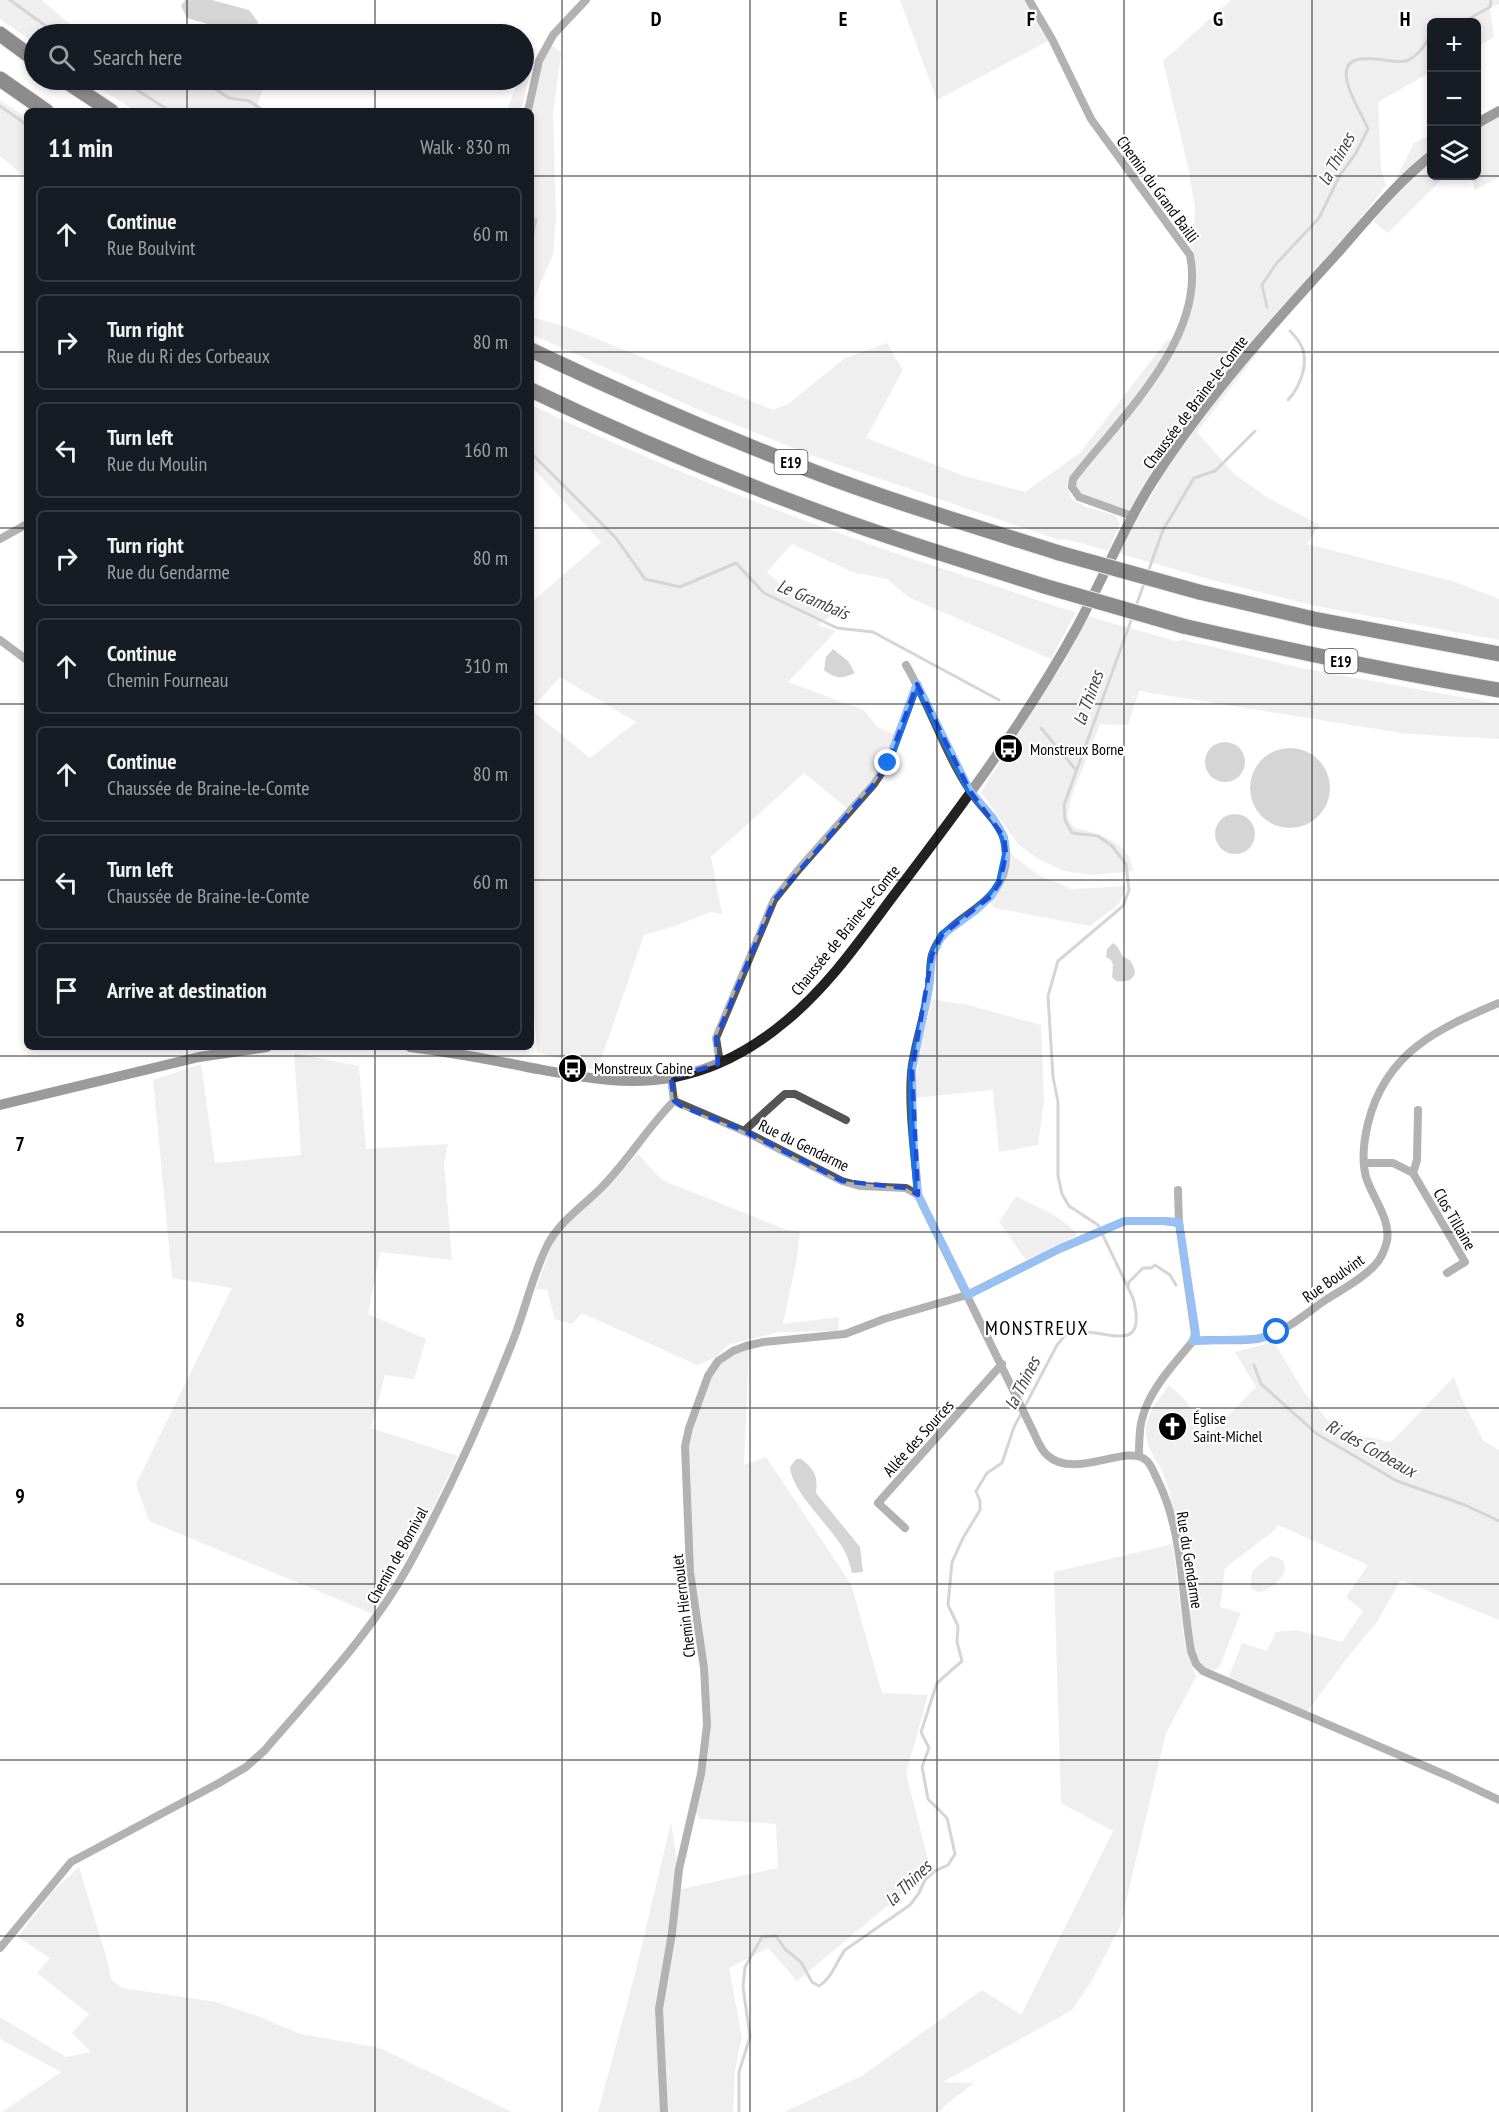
<!DOCTYPE html>
<meta charset="utf-8">
<style>
body{margin:0;font-family:"PT Sans Narrow",sans-serif;background:#20242c;color:#f1f3f6}
.controls{position:absolute;right:18px;top:18px;display:grid;overflow:hidden;border-radius:9px;box-shadow:0 3px 9px #0003}
.controls button{width:54px;height:54px;display:grid;place-items:center;padding:0;border:0;border-bottom:2px solid #363941;background:#171b24;color:#f1f3f6;font:30px sans-serif}
.stop{position:absolute;width:18px;height:18px;margin:-14px;border:4px solid #1a73e8;border-radius:50%;background:#fff}
.stop.end{background:#1a73e8;border-color:#fff;box-shadow:0 2px 6px #0008}
.list{margin:0;padding:0;list-style:none}
h2{display:flex;justify-content:space-between;align-items:center;height:78px;margin:0;padding:0 24px;font-size:26px}
h2 small{font-size:20px;font-weight:400;color:#9ea1a6}
.list li{display:grid;grid-template-columns:39px 1fr auto;gap:18px;align-items:center;box-sizing:border-box;height:96px;margin:0 12px 12px;padding:0 12px;border:2px solid #363941;border-radius:9px}
.list b{display:block;font-size:22px;white-space:nowrap}
.list p{margin:0;font-size:20px;white-space:nowrap;color:#9ea1a6}
.list em{font-size:20px;font-style:normal;color:#9ea1a6}
.icon{flex:none;width:33px;height:33px;fill:none;stroke:currentColor;stroke-width:2;stroke-linecap:round;stroke-linejoin:round}
.map{position:relative;flex:none;width:1499px;height:2112px;overflow:hidden}
.search{position:absolute;background:#171b24;box-shadow:0 3px 9px #0003;left:24px;top:24px;width:510px;height:66px;display:flex;align-items:center;gap:15px;box-sizing:border-box;padding:0 21px;border-radius:33px;color:#9ea1a6;font-size:22px}
.panel{position:absolute;background:#171b24;box-shadow:0 3px 9px #0003;left:24px;top:108px;width:510px;height:942px;border-radius:9px}
.map>svg:first-child{display:block}
.green{fill:#dcdcdc}
.water{fill:#a3a3a3}
.lines{fill:none;stroke-linecap:round;stroke-linejoin:round}
.stream{stroke:#a3a3a3;stroke-width:3}
.motorway-casing{stroke:#dbdbdb;stroke-width:17}
.minor{stroke:#555;stroke-width:8}
.secondary{stroke:#222;stroke-width:10}
.motorway{stroke:#000;stroke-width:15}
.motorway-bridge-casing{stroke:#dbdbdb;stroke-width:17;stroke-linecap:butt}
.motorway-bridge{stroke:#000;stroke-width:15}
.route{stroke:#1a73e8;stroke-width:8}
.marked{fill:none;stroke:#1d4ed8;stroke-width:4.5;stroke-dasharray:12 8;stroke-linejoin:round}
.grid{fill:none;stroke:#000;stroke-width:1.5;stroke-opacity:0.55}
.labels{text-anchor:middle;dominant-baseline:central;stroke-width:4.5;stroke-linejoin:round;paint-order:stroke}
.shield{fill:#fff;stroke:#4c4c4c;stroke-width:1.5}
.shield-label{font-size:15px;font-weight:bold;fill:#000}
.street-label{font-size:16px;fill:#000;stroke:#fff}
.poi-label{font-size:16px;fill:#000;stroke:#fff;text-anchor:start}
.water-label{font-size:18px;font-style:italic;fill:#444;stroke:#fff}
.quarter-label{font-size:20px;letter-spacing:1.5px;fill:#000;stroke:#fff}
.grid-label{font-size:20px;text-anchor:middle;font-weight:bold;fill:#000;stroke:#fff;stroke-width:4.5;stroke-linejoin:round;paint-order:stroke}
</style>
<div class="map">
<svg width="1499" height="2112" viewBox="0 0 1499 2112">
<rect width="100%" height="100%" fill="#fff"/>
<!-- green -->
<g class="green">
<polygon points="0,0 42,0 81,34 34,34 34,43 0,19"/>
<polygon points="900,0 1029,0 1052,39 937,100"/>
<polygon points="1231,0 1499,0 1499,4 1490,8 1494,37 1477,47 1476,22 1432,22 1431,72 1378,102 1381,169 1386,185 1197,432 1233,473 1268,498 1320,525 1307,544 1452,581 1499,599 1499,640 1316,606 1212,580 1118,553 1161,479 1132,516 1087,500 1068,489 1072,499 1086,507 1115,515 1120,524 1108,551 1066,539 1059,540 819,458 699,410 531,334 531,317 570,328 773,410 788,404 845,358 887,343 903,370 866,438 964,476 1025,492 1080,453 1166,341 1173,338 1166,358 1190,301 1195,208 1188,167 1163,61"/>
<polygon points="552,45 561,53 553,113 556,217 553,254 531,306 531,121 542,65"/>
<polygon points="532,65 521,111 507,111 518,80 524,80 524,69"/>
<polygon points="86,80 265,80 256,111 136,111"/>
<polygon points="0,100 27,118 27,179 0,156"/>
<polygon points="1499,106 1499,177 1475,190 1471,176 1476,176 1477,116"/>
<polygon points="1431,135 1432,176 1445,176 1388,233 1374,222 1414,143"/>
<path d="M531,405C679,475 833,535 990,584C1019,594 1047,604 1076,612L1051,659L908,597L887,579L852,572L792,544L767,572L790,593L807,591L841,609L817,625L836,631L788,682L864,710L877,727L896,735C883,768 871,783 848,809L804,773L711,857L722,914L711,912L672,927L644,935L597,1071L537,1052L531,966V710L590,758L636,722L560,677L531,709V603L601,542L531,466Z"/>
<path d="M1087,616L1176,641L1184,640L1301,668L1499,704V739L1408,734L1139,691L1128,725L1100,724L1071,798L1067,816L1074,828C1098,833 1130,841 1133,871L1093,875L1064,871L1038,859L1018,844L981,792L1064,662Z"/>
<polygon points="1010,853 1038,875 1072,889 1126,886 1119,904 1090,926 995,908 990,903 1005,884"/>
<polygon points="931,999 968,1005 1041,1025 1044,1101 1038,1145 999,1152 993,1090 914,1098 919,1059"/>
<polygon points="294,1053 359,1066 366,1149 448,1144 444,1163 452,1260 380,1252 368,1314 426,1339 414,1379 385,1375 371,1428 458,1456 425,1524 373,1614 149,1521 136,1484 232,1288 172,1278 153,1080 201,1064 215,1163 301,1155"/>
<polygon points="638,1154 662,1180 787,1230 800,1232 796,1263 783,1324 839,1317 838,1331 779,1332 728,1345 716,1357 697,1365 582,1313 572,1324 555,1319 547,1290 536,1289 553,1242 567,1225"/>
<path d="M1016,1196C1034,1206 1067,1218 1077,1235L1026,1260L999,1222Z"/>
<path d="M1274,1342L1304,1392L1337,1431L1391,1442L1454,1377L1461,1397L1483,1440L1499,1450V1620L1401,1580L1377,1622L1347,1658L1307,1712L1228,1679L1242,1643L1267,1651L1276,1632L1295,1630L1342,1642L1363,1611L1346,1597L1368,1565L1278,1525L1275,1530L1225,1568L1220,1607L1241,1613L1220,1665L1216,1670L1210,1671C1201,1666 1198,1659 1194,1650C1188,1602 1184,1553 1172,1506C1170,1496 1168,1484 1164,1475C1158,1461 1146,1449 1146,1433C1145,1414 1159,1400 1169,1385L1185,1400L1210,1434L1256,1387L1235,1352Z"/>
<polygon points="749,1348 744,1465 766,1457 851,1584 882,1693 928,1695 906,1774 928,1859 898,1897 797,1981 768,1948 729,1968 742,2037 735,2070 733,2112 598,2112 636,1970 671,1822 681,1889 778,1868 776,1824 700,1819 695,1813 709,1731 693,1587 688,1437 708,1383 720,1364 734,1353"/>
<polygon points="1173,1544 1185,1646 1196,1677 1166,1733 1120,1927 1091,1982 1072,2010 943,2082 974,2083 943,2107 939,2112 784,2112 862,2076 982,1990 1021,2015 1113,1831 1061,1803 1054,1572"/>
<path d="M1270,1556C1299,1559 1280,1588 1259,1592L1250,1588L1252,1571Z"/>
<polygon points="79,1867 106,1956 111,1979 122,1988 216,2002 257,2016 301,2034 380,2048 512,2112 2,2112 61,2072 0,2039 0,2017 66,2057 91,2052 72,2033 89,2014 37,1973 50,1958 18,1937 53,1891"/>
</g>
<!-- water -->
<g class="water">
<polygon points="185,0 212,0 249,10 258,22 255,34 243,34 187,18 181,6"/>
<path d="M833,649L848,661L855,673C841,679 836,679 824,670L826,657Z"/>
<circle cx="1225" cy="762" r="20"/>
<circle cx="1290" cy="788" r="40"/>
<circle cx="1235" cy="834" r="20"/>
<path d="M1113,943L1117,946L1123,957C1131,959 1134,965 1135,973C1131,982 1125,982 1116,981L1112,977L1113,965L1111,960L1106,957L1107,949Z"/>
<path d="M796,1459H801C815,1469 818,1477 816,1493L860,1547L863,1572L852,1573C850,1565 848,1557 844,1550C831,1526 792,1493 790,1467Z"/>
</g>
<g class="lines">
<!-- stream -->
<g class="stream">
<polyline points="10,0 57,34"/>
<polyline points="1463,22 1490,7 1491,0"/>
<polyline points="121,80 170,111"/>
<polyline points="201,80 229,98 249,101 264,111"/>
<polyline points="132,87 153,80"/>
<polyline points="0,106 27,125"/>
<polyline points="531,241 536,219"/>
<path d="M1267,307L1262,285L1276,264L1319,218L1340,175L1356,153L1368,129C1362,114 1350,97 1347,81C1339,44 1390,65 1406,61C1418,57 1425,44 1432,34"/>
<path d="M1288,400C1301,386 1311,359 1299,342C1297,338 1293,334 1290,331"/>
<polyline points="531,453 616,538 645,579 680,587 736,563 764,593 837,628 873,632 999,700"/>
<polyline points="1148,572 1163,530 1194,478 1215,471 1255,431"/>
<polyline points="1136,606 1145,581"/>
<polyline points="1041,728 1076,770"/>
<polyline points="1128,1287 1129,1282 1143,1268 1151,1268 1155,1265 1170,1275 1176,1285"/>
<polyline points="1254,1365 1261,1384 1317,1434 1397,1481 1465,1505 1499,1521"/>
<path d="M739,2112V2072L750,2037L743,1987L745,1967L762,1937L776,1936L785,1949L801,1962L812,1982L819,1986C832,1978 836,1962 845,1950L910,1905L919,1893L925,1880L935,1871L948,1865L955,1854L947,1818L928,1799L922,1767L929,1748L921,1732L937,1683L962,1661L957,1642L958,1626L948,1605L952,1562L963,1538L980,1510V1501L976,1491L987,1473L1002,1463L1014,1427L1057,1345C1059,1343 1063,1337 1066,1335C1093,1320 1151,1365 1133,1298L1098,1225L1069,1206L1062,1194L1058,1176V1102L1053,1077L1048,996L1058,961L1123,906L1129,890L1126,864L1112,846L1098,836L1072,833L1065,820L1064,805L1133,615"/>
</g>
<defs>
<g id="motorway">
<polyline points="0,34 34,59"/>
<polyline points="0,79 46,111"/>
<polyline points="64,80 111,111"/>
<path d="M531,350C623,394 717,434 812,471C893,502 977,527 1059,553"/>
<path d="M531,390C618,432 708,470 798,504C879,535 962,560 1044,586"/>
<polyline points="1199,592 1314,619 1499,654"/>
<path d="M1183,626C1288,650 1393,673 1499,690"/>
</g>
</defs>
<!-- motorway casing -->
<use href="#motorway" class="motorway-casing"/>
<!-- minor -->
<g class="minor">
<path d="M1029,0L1052,39L1091,119L1190,255C1207,338 1119,419 1073,479L1072,487L1079,497L1132,516"/>
<polyline points="528,111 539,61 553,35 586,0"/>
<polyline points="0,539 27,524"/>
<polyline points="0,640 27,660"/>
<path d="M906,665C930,706 944,752 970,791C984,813 1005,824 1006,852C1009,910 945,912 932,955C929,965 931,977 929,987C925,1015 914,1044 911,1072C908,1112 915,1155 918,1195"/>
<polyline points="720,1063 716,1038 774,900 799,869 874,784 888,763 917,684"/>
<polyline points="671,1078 674,1101"/>
<path d="M674,1101L744,1131L842,1181L860,1186L906,1188L918,1195L1033,1431C1037,1439 1040,1449 1047,1455C1075,1481 1128,1442 1147,1461C1152,1466 1155,1475 1158,1481C1184,1534 1181,1595 1191,1651L1196,1664L1203,1671L1448,1776L1499,1800"/>
<polyline points="744,1131 785,1094 795,1094 846,1120"/>
<polyline points="1364,1163 1393,1163 1413,1173 1465,1262 1447,1273"/>
<polyline points="1413,1173 1417,1160 1418,1110"/>
<path d="M1193,1341C1215,1338 1239,1343 1261,1338C1286,1332 1306,1313 1327,1299C1343,1289 1362,1279 1375,1265C1381,1259 1385,1249 1387,1241C1391,1219 1372,1197 1366,1177C1361,1159 1364,1140 1368,1123C1386,1052 1437,1029 1499,1003"/>
<path d="M1139,1456C1139,1444 1139,1430 1142,1419C1149,1390 1174,1364 1193,1341L1195,1334L1179,1223L1178,1190"/>
<polyline points="905,1528 878,1503 1002,1364"/>
<path d="M0,1948L71,1862L219,1783L246,1767L264,1751C315,1691 371,1634 409,1565C449,1492 484,1415 514,1338C526,1307 533,1273 548,1244C560,1221 583,1206 601,1188C628,1161 647,1128 674,1101"/>
<polyline points="664,2112 659,2009 672,1933 679,1869 701,1774 707,1725 704,1668 690,1572 685,1446 689,1428 708,1376 718,1361 733,1351 746,1346 764,1342 845,1334 884,1319 967,1295 1059,1249 1125,1221 1164,1221 1179,1223"/>
</g>
<!-- secondary -->
<g class="secondary">
<polyline points="1476,124 1499,111"/>
<path d="M410,1047C450,1052 488,1059 527,1067C576,1076 625,1087 675,1077C716,1069 754,1048 786,1021C830,985 863,936 897,891C961,807 1026,720 1077,627C1104,577 1125,524 1156,476C1207,397 1271,326 1334,257C1365,222 1395,184 1432,155"/>
<polyline points="0,1105 199,1057 267,1047"/>
</g>
<!-- motorway -->
<use href="#motorway" class="motorway"/>
<defs>
<g id="motorway-bridge">
<polyline points="1059,553 1199,592"/>
<polyline points="1044,586 1183,626"/>
</g>
</defs>
<!-- motorway-bridge casing -->
<use href="#motorway-bridge" class="motorway-bridge-casing"/>
<!-- motorway-bridge -->
<use href="#motorway-bridge" class="motorway-bridge"/>
</g>
<g class="lines">
<!-- route -->
<polyline class="route" points="888,763 917,684 970,791 993,818 1004,837 1006,854 1000,882 991,896 976,910 942,935 932,956 929,987 912,1070 913,1136 918,1195 968,1295 1059,1249 1125,1221 1164,1221 1179,1222 1196,1334 1193,1341 1258,1339 1277,1332"/>
</g>
<!-- marked area -->
<path d="M0 0H1499V2112H0ZM917,684L970,791L1004,837L1006,854L1000,882L991,896L942,935L932,955L912,1070L918,1195L906,1188L842,1181L742,1130L681,1106L674,1101L671,1078L718,1064L716,1038L774,900L874,784L888,763Z" fill="#fff" fill-opacity=".55" fill-rule="evenodd"/>
<path class="marked" d="M917,684L970,791L1004,837L1006,854L1000,882L991,896L942,935L932,955L912,1070L918,1195L906,1188L842,1181L742,1130L681,1106L674,1101L671,1078L718,1064L716,1038L774,900L874,784L888,763Z"/>
<!-- grid -->
<path class="grid" d="M187,0V34M375,0V34M562,0V2112M750,0V2112M937,0V2112M1124,0V2112M1312,0V2112M187,80V111M375,80V111M0,176H27M531,176H1499M0,352H27M531,352H1499M0,528H27M531,528H1499M0,704H27M531,704H1499M0,880H27M531,880H1499M187,1047V2112M375,1047V2112M0,1056H1499M0,1232H1499M0,1408H1499M0,1584H1499M0,1760H1499M0,1936H1499"/>
<!-- icons -->
<defs>
<symbol id="bus-disc" viewBox="-11 -11 22 22"><circle r="9.5" fill="#000" stroke="#fff"/><path d="M-5-6H5V4H4V6H2V4H-2V6H-4V4H-5ZM-3.5-4V0h7V-4ZM-3.5 1.2v1.5H-2V1.2ZM2 1.2v1.5H3.5V1.2Z" fill="#fff"/></symbol>
<symbol id="church-disc" viewBox="-11 -11 22 22"><circle r="9.5" fill="#000" stroke="#fff"/><path d="M-1.2-6h2.4v3.5h3.3v2.4h-3.3V6h-2.4V-.1h-3.3v-2.4h3.3Z" fill="#fff"/></symbol>
</defs>
<g fill-rule="evenodd">
<use href="#bus-disc" x="992" y="732" width="33" height="33"/>
<use href="#bus-disc" x="556" y="1052" width="33" height="33"/>
<use href="#church-disc" x="1156" y="1410" width="33" height="33"/>
</g>
<g class="labels">
<!-- shield labels -->
<g class="shield">
<rect x="774.5" y="450" width="33" height="24" rx="4.5"/>
<rect x="1324.5" y="649" width="33" height="24" rx="4.5"/>
</g>
<g class="shield-label">
<text x="791" y="462">E19</text>
<text x="1341" y="661">E19</text>
</g>
<!-- street labels -->
<g class="street-label">
<text transform="translate(1158 189) rotate(54)">Chemin du Grand Bailli</text>
<text transform="translate(1195 402) rotate(-53)">Chaussée de Braine-le-Comte</text>
<text transform="translate(845 930) rotate(-51)">Chaussée de Braine-le-Comte</text>
<text transform="translate(804 1145) rotate(26)">Rue du Gendarme</text>
<text transform="translate(1455 1219) rotate(60)">Clos Tillaine</text>
<text transform="translate(1333 1278) rotate(-35)">Rue Boulvint</text>
<text transform="translate(918 1438) rotate(-48)">Allée des Sources</text>
<text transform="translate(397 1555) rotate(-61)">Chemin de Bornival</text>
<text transform="translate(1190 1560) rotate(81)">Rue du Gendarme</text>
<text transform="translate(683 1606) rotate(-97)">Chemin Hiernoulet</text>
</g>
<!-- poi labels -->
<g class="poi-label">
<text x="1030" y="749">Monstreux Borne</text>
<text x="594" y="1068">Monstreux Cabine</text>
<text x="1193" y="1418">Église<tspan x="1193" dy="18">Saint-Michel</tspan></text>
</g>
<!-- water labels -->
<g class="water-label">
<text transform="translate(1336 159) rotate(-61)">la Thines</text>
<text transform="translate(813 599) rotate(23)">Le Grambais</text>
<text transform="translate(1088 698) rotate(-70)">la Thines</text>
<text transform="translate(1022 1383) rotate(-63)">la Thines</text>
<text transform="translate(1371 1448) rotate(29)">Ri des Corbeaux</text>
<text transform="translate(908 1883) rotate(-44)">la Thines</text>
</g>
<!-- quarter labels -->
<g class="quarter-label">
<text x="1037" y="1328">MONSTREUX</text>
</g>
</g>
<g class="grid-label">
<text x="656" y="26">D</text>
<text x="843" y="26">E</text>
<text x="1031" y="26">F</text>
<text x="1218" y="26">G</text>
<text x="1405" y="26">H</text>
<text x="20" y="1151">7</text>
<text x="20" y="1327">8</text>
<text x="20" y="1503">9</text>
</g>
</svg>
<div class="controls">
<button>+</button>
<button>−</button>
<button><svg class="icon" aria-label="layers" viewBox="0 0 24 24"><path d="M12 4l9 5-9 5-9-5zM3 14l9 5 9-5"/></svg></button>
</div>
<div class="stop" style="left:1277px;top:1332px"></div>
<div class="stop end" style="left:888px;top:763px"></div>
<div class="search"><svg class="icon" aria-label="search" viewBox="0 0 24 24"><circle cx="10" cy="10" r="6"/><path d="M15 15l6 6"/></svg>Search here</div>
<section class="panel">
<h2>11 min<small>Walk · 830 m</small></h2>
<ul class="list">
<li><svg class="icon" aria-label="ahead" viewBox="0 0 24 24"><path d="M12 20V5M6 11l6-6 6 6"/></svg><div><b>Continue</b><p>Rue Boulvint</p></div><em>60 m</em></li>
<li><svg class="icon" aria-label="right" viewBox="0 0 24 24"><path d="M7 20v-9h11M14 6l5 5-5 5"/></svg><div><b>Turn right</b><p>Rue du Ri des Corbeaux</p></div><em>80 m</em></li>
<li><svg class="icon" aria-label="left" viewBox="0 0 24 24"><path d="M17 20v-9H6M10 6l-5 5 5 5"/></svg><div><b>Turn left</b><p>Rue du Moulin</p></div><em>160 m</em></li>
<li><svg class="icon" aria-label="right" viewBox="0 0 24 24"><path d="M7 20v-9h11M14 6l5 5-5 5"/></svg><div><b>Turn right</b><p>Rue du Gendarme</p></div><em>80 m</em></li>
<li><svg class="icon" aria-label="ahead" viewBox="0 0 24 24"><path d="M12 20V5M6 11l6-6 6 6"/></svg><div><b>Continue</b><p>Chemin Fourneau</p></div><em>310 m</em></li>
<li><svg class="icon" aria-label="ahead" viewBox="0 0 24 24"><path d="M12 20V5M6 11l6-6 6 6"/></svg><div><b>Continue</b><p>Chaussée de Braine-le-Comte</p></div><em>80 m</em></li>
<li><svg class="icon" aria-label="left" viewBox="0 0 24 24"><path d="M17 20v-9H6M10 6l-5 5 5 5"/></svg><div><b>Turn left</b><p>Chaussée de Braine-le-Comte</p></div><em>60 m</em></li>
<li><svg class="icon" aria-label="arrive" viewBox="0 0 24 24"><path d="M6 21V4h12l-3 4 3 4H6"/></svg><div><b>Arrive at destination</b></div></li>
</ul>
</section>
</div>
